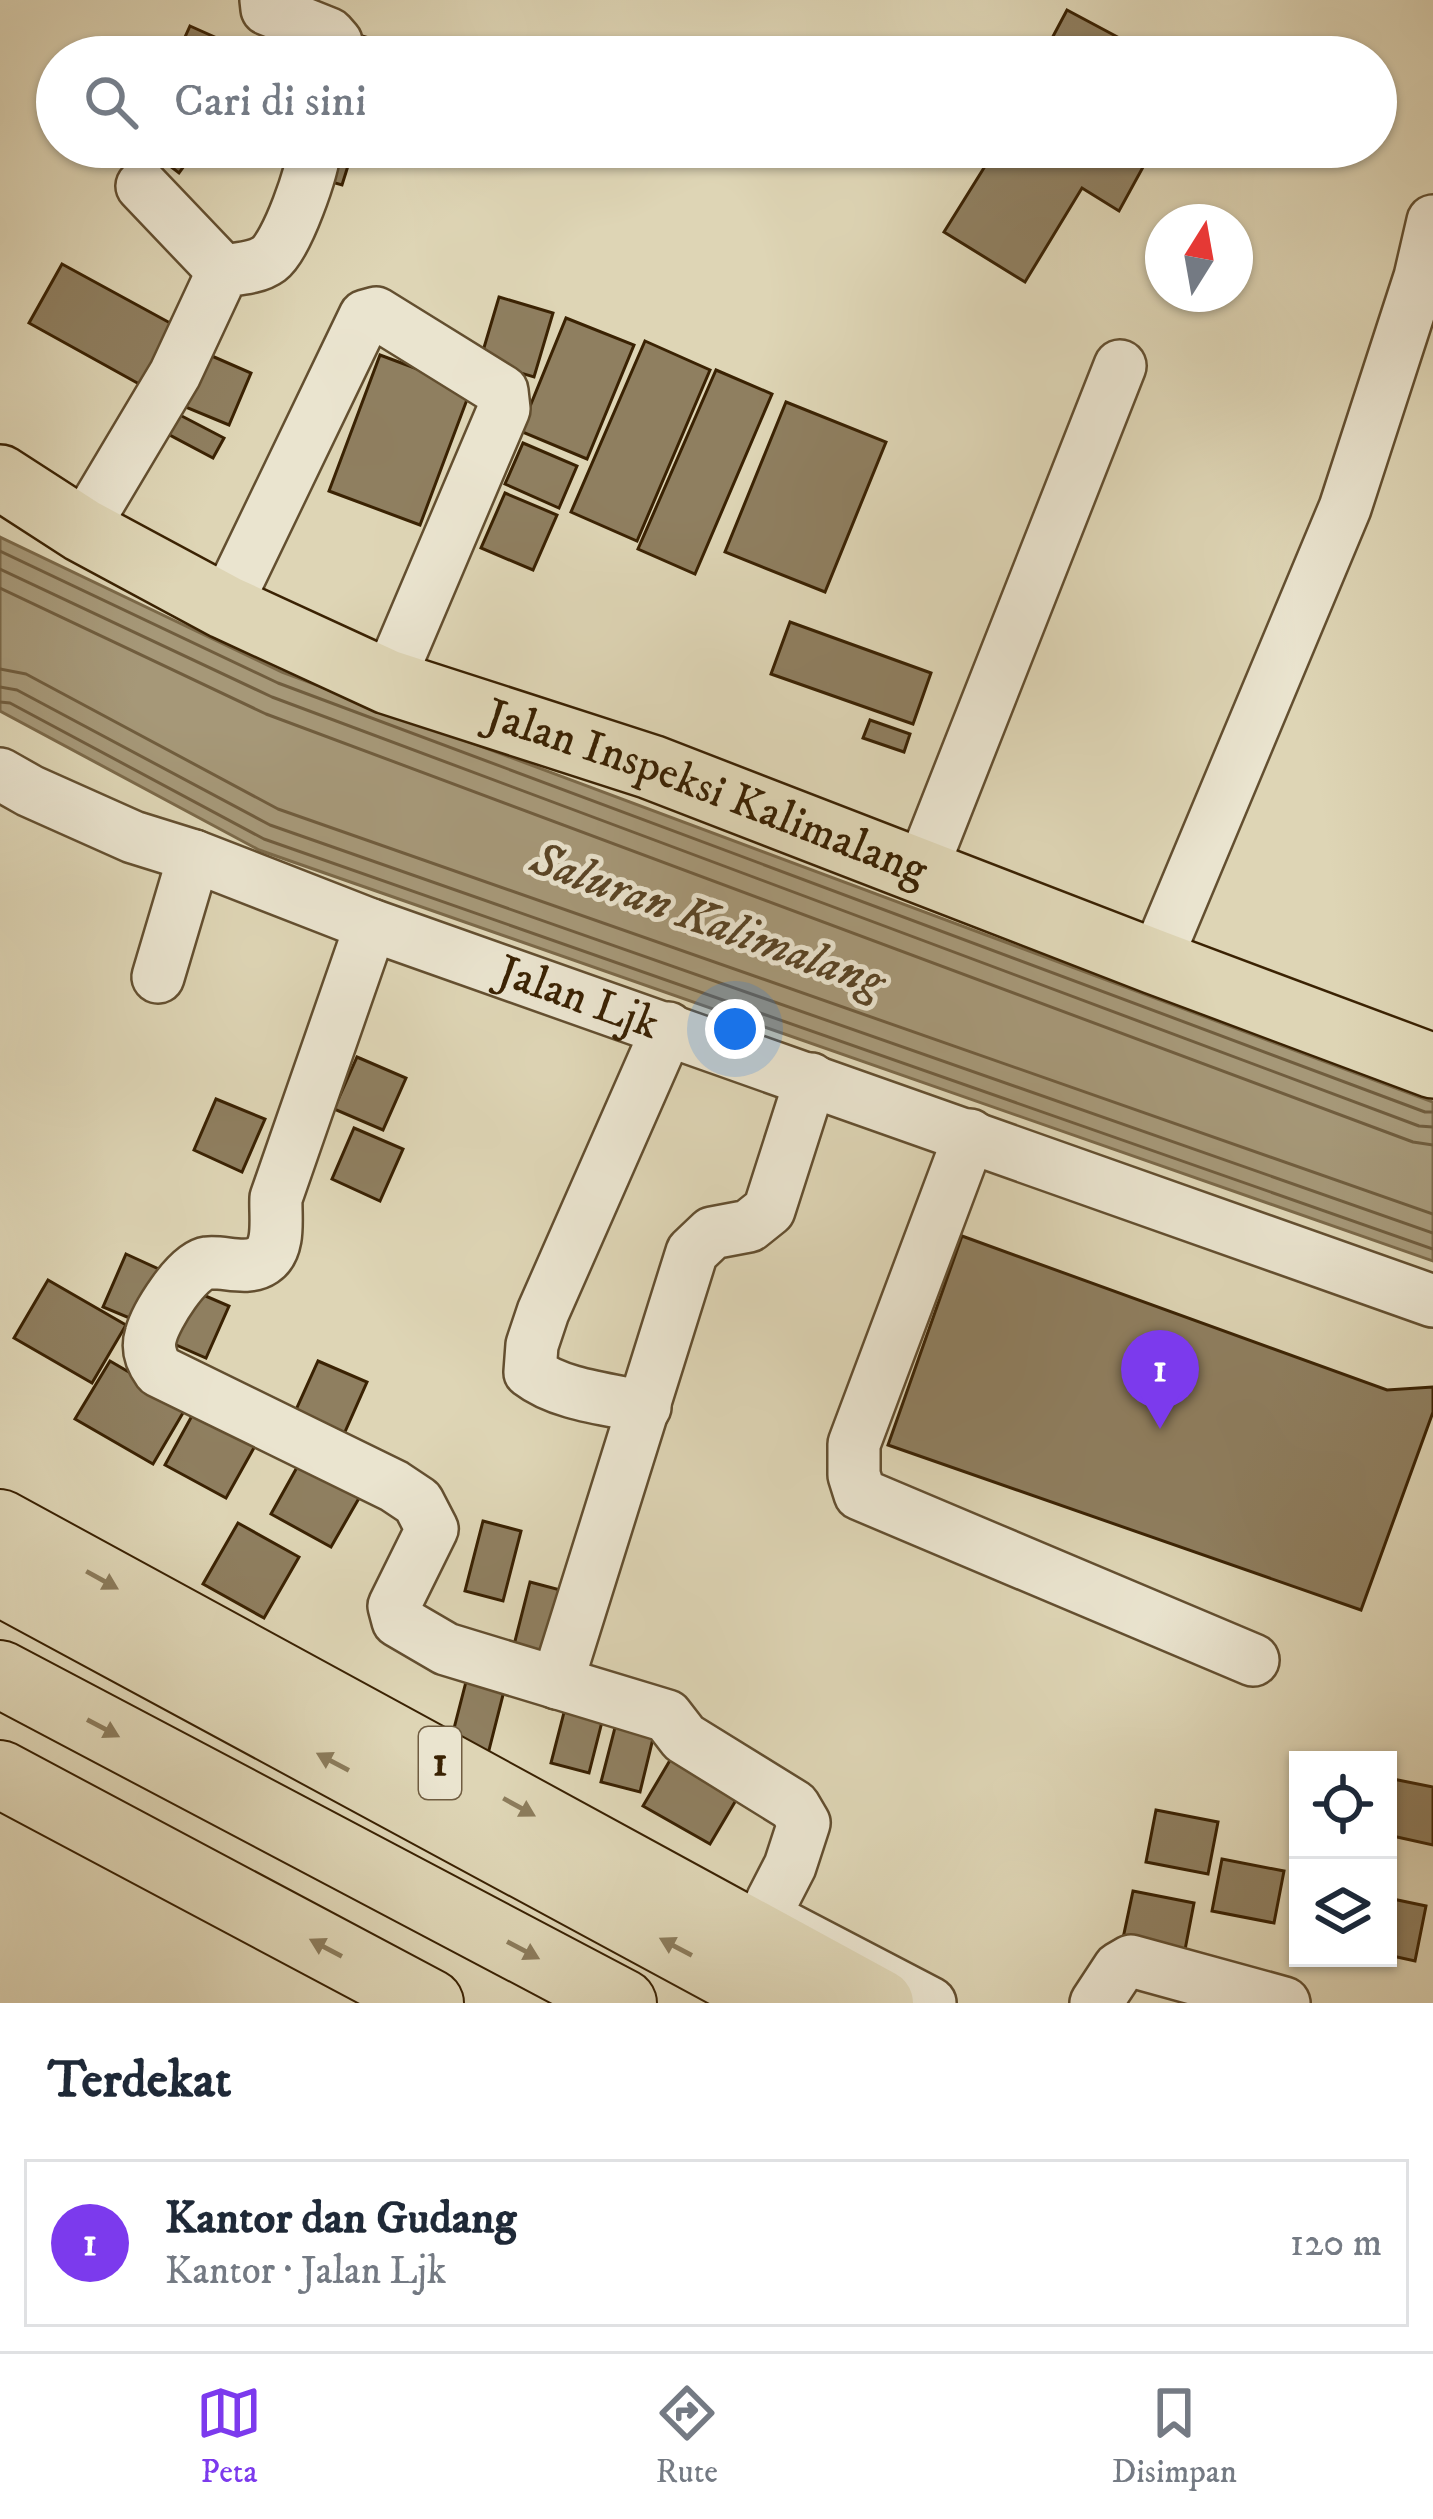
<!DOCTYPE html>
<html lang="id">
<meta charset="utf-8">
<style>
body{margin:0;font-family:"IM FELL DW Pica",serif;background:#f2f2f3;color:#1f2937}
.controls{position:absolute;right:36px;bottom:36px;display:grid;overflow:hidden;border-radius:0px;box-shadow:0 3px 9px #0004}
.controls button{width:108px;height:108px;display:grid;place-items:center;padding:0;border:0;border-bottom:3px solid #e0e1e3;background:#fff;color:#1f2937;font:60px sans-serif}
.compass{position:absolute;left:1145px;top:204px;width:108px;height:108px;border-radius:50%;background:#fff;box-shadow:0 3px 9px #0004;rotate:11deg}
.you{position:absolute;left:735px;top:1029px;width:42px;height:42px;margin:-30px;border:9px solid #fff;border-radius:50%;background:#1a73e8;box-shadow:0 0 0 18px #1a73e833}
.badge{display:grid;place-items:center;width:78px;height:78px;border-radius:50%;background:#7c3aed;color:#fff;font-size:39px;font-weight:700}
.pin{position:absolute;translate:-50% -99px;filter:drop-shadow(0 3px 6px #0008)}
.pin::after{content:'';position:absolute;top:63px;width:42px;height:36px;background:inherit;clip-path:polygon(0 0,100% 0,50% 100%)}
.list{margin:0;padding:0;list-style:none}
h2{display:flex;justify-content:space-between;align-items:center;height:156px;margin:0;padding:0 48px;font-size:51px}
h2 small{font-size:39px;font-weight:400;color:#747a83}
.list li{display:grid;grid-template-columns:78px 1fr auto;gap:36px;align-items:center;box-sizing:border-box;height:168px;margin:0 24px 24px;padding:0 24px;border:3px solid #e0e1e3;border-radius:0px}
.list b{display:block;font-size:45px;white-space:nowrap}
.list p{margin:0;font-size:39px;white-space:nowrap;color:#747a83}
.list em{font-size:39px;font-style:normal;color:#747a83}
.icon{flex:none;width:66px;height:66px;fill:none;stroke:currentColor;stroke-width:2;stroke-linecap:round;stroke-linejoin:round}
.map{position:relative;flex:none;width:1433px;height:2003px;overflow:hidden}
.search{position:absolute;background:#fff;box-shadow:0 3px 9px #0004;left:36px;right:36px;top:36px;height:132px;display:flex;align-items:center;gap:30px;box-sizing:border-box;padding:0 42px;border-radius:66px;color:#747a83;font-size:45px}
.sheet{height:348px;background:#fff}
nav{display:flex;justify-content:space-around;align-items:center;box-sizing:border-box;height:168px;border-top:3px solid #e0e1e3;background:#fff;font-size:33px;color:#747a83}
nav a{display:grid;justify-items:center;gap:6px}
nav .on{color:#7c3aed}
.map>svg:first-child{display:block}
.water{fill:#a69878;stroke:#7b6949;stroke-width:3}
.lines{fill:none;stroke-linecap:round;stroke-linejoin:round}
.shore{stroke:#705d3e;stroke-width:3}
.building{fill:#8f7f60;stroke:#3a2203;stroke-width:3}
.minor-casing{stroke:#634f30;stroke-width:56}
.major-casing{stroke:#3a2203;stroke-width:68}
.highway-casing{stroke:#3a2203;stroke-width:70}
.minor{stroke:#eae4cf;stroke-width:51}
.major{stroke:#ded5b5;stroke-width:63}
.highway{stroke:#ded5b5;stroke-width:66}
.oneway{fill:#8c7c5c}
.labels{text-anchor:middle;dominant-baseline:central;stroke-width:10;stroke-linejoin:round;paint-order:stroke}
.shield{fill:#eae4cf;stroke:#6f5c40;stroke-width:3}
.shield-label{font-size:42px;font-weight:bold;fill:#3a2203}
.street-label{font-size:45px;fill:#3a2203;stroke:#eae4cf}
.water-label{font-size:48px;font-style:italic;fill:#5a4526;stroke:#eae4cf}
</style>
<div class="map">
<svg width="1433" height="2003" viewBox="0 0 1433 2003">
<rect width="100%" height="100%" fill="#ded5b5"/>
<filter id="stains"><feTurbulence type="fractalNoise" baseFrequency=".00167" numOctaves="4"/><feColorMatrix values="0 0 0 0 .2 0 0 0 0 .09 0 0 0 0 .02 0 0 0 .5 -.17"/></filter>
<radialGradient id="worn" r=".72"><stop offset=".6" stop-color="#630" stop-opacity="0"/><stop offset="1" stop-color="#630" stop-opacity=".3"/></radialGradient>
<!-- water -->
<polygon class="water" points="0,537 282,672 1433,1102 1433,1261 259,850 0,711"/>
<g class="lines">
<!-- shore -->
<g class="shore">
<polyline points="0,551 278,683 1425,1112 1433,1112"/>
<polyline points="0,569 272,697 1419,1126 1433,1127"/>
<polyline points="0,588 266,714 1413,1142 1433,1145"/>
<polyline points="0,669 26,674 278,809 1433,1214"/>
<polyline points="0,687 17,690 270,825 1433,1233"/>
<polyline points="0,702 10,703 264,839 1433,1249"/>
</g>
</g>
<!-- building -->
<g class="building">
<polygon points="1067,10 1155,57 1042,57"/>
<polygon points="190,26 228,43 221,57 176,57"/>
<polygon points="352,33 406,49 403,57 344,57"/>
<polygon points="145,147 198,147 179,173"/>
<polygon points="324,147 353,150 342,185 314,177"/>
<polygon points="997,147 1154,147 1119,211 1082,188 1025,282 944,232"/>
<polygon points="62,264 183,330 150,390 29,323"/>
<polygon points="499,297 553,313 534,377 480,361"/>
<polygon points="566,318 634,345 587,459 520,431"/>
<polygon points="645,341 710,370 637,541 571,512"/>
<polygon points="205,353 251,373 229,425 183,406"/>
<polygon points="380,355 471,389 420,525 329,491"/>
<polygon points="716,370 772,394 695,574 638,549"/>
<polygon points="786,402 886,442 825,592 725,552"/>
<polygon points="176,413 224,438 213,458 166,433"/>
<polygon points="523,443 577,466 559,508 505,484"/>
<polygon points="505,493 557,515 533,570 481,548"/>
<polygon points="790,622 931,673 913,724 771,674"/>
<polygon points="870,720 910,734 904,752 863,738"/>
<polygon points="357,1057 406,1078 383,1130 334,1109"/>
<polygon points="216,1099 265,1119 242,1172 194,1150"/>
<polygon points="354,1128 403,1149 380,1201 332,1179"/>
<polygon points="962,1236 1387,1390 1433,1387 1433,1412 1361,1610 888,1445"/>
<polygon points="126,1254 174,1276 151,1327 103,1307"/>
<polygon points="48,1280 126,1325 92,1383 14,1338"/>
<polygon points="180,1285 229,1306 206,1358 158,1337"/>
<polygon points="110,1361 187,1406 153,1464 75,1419"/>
<polygon points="318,1361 367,1382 344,1434 295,1412"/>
<polygon points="199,1403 260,1437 226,1498 165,1465"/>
<polygon points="305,1453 366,1486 331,1547 271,1514"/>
<polygon points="483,1521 521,1531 503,1601 465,1591"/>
<polygon points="238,1523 299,1557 264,1618 203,1584"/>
<polygon points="530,1582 568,1592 551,1662 512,1653"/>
<polygon points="468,1674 506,1683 488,1754 450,1744"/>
<polygon points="569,1693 607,1702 589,1773 551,1763"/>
<polygon points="619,1712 657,1722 640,1792 601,1782"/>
<polygon points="679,1745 745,1785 710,1844 643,1806"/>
<polygon points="1388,1778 1433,1787 1433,1845 1388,1835"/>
<polygon points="1156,1810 1218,1822 1208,1874 1146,1862"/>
<polygon points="1222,1859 1284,1871 1274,1923 1212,1911"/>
<polygon points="1133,1891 1194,1903 1184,1955 1122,1943"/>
<polygon points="1388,1898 1426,1906 1415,1961 1388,1955"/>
</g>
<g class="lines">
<defs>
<g id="minor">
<polyline points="266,0 267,9 329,34 336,42 335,57"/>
<polyline points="142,186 223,271"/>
<path d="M82,530L175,374L223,271C237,269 257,268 269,259C287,246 313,170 315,147"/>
<polyline points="225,607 365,316 376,313 502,391 504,409 388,682"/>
<path id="s1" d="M0,774L30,791L133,837L194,856L371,925L1433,1301"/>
<polyline points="921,871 1120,366"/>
<path d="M371,925L276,1198C275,1216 281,1248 263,1260C247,1271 225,1261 207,1263C187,1266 156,1316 151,1335C147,1348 151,1360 159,1371L394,1486L418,1502L432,1529L394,1606L398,1621L446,1649L667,1716L684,1738L794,1806L804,1823L790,1866L772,1901L769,1919L930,2003"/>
<polyline points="1155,962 1345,508 1420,277 1433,221"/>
<polyline points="158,977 194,856"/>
<polyline points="970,1135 854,1444 854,1475 860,1494 1253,1660"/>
<path d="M645,1407C608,1399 560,1395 530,1372L532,1345L543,1312L668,1028"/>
<polyline points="557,1683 692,1252 712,1233 749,1226 769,1210 811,1079"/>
<polyline points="1096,2003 1119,1968 1131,1961 1284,2003"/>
</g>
<g id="major">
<path id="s2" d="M0,477L82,530L225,607L388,682L651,767L1155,962L1433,1066"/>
</g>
<g id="highway">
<polyline points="0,1523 880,2003"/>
<polyline points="0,1582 779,2003"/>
<polyline points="0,1674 623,2003"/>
<polyline points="0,1774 430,2003"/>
</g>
</defs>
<!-- minor casing -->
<use href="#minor" class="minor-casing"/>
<!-- major casing -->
<use href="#major" class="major-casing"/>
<!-- highway casing -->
<use href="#highway" class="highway-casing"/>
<!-- minor -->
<use href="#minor" class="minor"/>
<!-- major -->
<use href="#major" class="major"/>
<!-- highway -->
<use href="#highway" class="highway"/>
</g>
<!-- one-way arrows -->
<defs><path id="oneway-solid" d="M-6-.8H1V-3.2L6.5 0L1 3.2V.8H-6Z" transform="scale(3)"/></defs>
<g class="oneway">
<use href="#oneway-solid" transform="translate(102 1580) rotate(29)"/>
<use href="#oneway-solid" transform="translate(103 1728) rotate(28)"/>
<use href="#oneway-solid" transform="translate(333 1762) rotate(-152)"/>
<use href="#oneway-solid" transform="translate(519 1807) rotate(29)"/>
<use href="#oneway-solid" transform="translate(676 1947) rotate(-152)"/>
<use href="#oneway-solid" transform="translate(326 1948) rotate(-152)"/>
<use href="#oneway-solid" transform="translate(523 1950) rotate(28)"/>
</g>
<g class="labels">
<!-- shield labels -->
<rect class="shield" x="419" y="1727" width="42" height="72" rx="9"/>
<g class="shield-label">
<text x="440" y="1763">1</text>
</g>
<!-- street labels -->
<g class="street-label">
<text stroke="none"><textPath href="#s2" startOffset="777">Jalan Inspeksi Kalimalang</textPath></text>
<text stroke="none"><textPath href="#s1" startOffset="621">Jalan Ljk</textPath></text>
</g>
<!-- water labels -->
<g class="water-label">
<text transform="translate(707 921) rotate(20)">Saluran Kalimalang</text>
</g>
</g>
<rect width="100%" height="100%" filter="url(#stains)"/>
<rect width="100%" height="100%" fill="url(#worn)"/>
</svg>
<div class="controls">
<button><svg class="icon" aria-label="locate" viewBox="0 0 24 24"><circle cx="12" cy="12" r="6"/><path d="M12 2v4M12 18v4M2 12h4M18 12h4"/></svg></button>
<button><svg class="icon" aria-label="layers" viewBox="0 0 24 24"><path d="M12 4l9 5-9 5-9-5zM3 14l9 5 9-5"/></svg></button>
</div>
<svg class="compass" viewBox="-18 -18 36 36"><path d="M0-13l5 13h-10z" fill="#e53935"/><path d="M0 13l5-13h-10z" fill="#747a83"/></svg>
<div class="you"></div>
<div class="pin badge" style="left:1160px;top:1429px">1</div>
<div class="search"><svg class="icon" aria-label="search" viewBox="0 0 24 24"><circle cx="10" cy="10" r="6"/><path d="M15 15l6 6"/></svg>Cari di sini</div>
</div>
<section class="sheet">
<h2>Terdekat<small></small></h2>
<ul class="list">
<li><span class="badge">1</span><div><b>Kantor dan Gudang</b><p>Kantor · Jalan Ljk</p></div><em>120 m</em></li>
</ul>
</section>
<nav>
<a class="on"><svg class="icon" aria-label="map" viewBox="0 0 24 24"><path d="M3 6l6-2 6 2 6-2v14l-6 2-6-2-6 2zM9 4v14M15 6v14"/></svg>Peta</a>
<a><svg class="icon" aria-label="directions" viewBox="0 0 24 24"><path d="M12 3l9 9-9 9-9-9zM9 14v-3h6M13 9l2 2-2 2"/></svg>Rute</a>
<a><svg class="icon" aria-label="saved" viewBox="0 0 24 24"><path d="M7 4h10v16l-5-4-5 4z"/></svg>Disimpan</a>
</nav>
